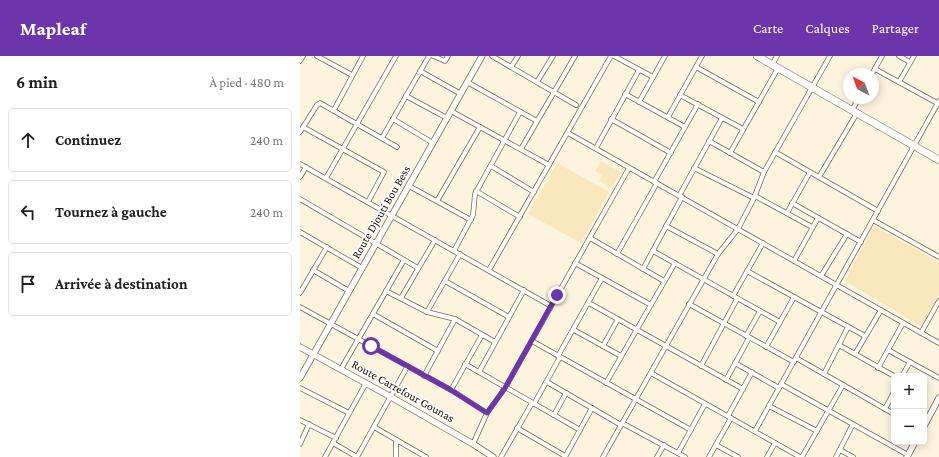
<!DOCTYPE html>
<html lang="fr">
<meta charset="utf-8">
<style>
body{margin:0;font-family:"Crimson Pro",serif;background:#f6f6f6;color:#202124}
.controls{position:absolute;right:12px;bottom:12px;display:grid;overflow:hidden;border-radius:6px;box-shadow:0 2px 10px #0003}
.controls button{width:36px;height:36px;display:grid;place-items:center;padding:0;border:0;border-bottom:1px solid #e0e0e0;background:#fff;color:#202124;font:20px sans-serif}
.compass{position:absolute;left:543px;top:12px;width:36px;height:36px;border-radius:50%;background:#fff;box-shadow:0 2px 10px #0003;rotate:319deg}
.stop{position:absolute;width:12px;height:12px;margin:-9px;border:3px solid #6d35ab;border-radius:50%;background:#fff}
.stop.end{background:#6d35ab;border-color:#fff;box-shadow:0 1px 4px #0008}
.list{margin:0;padding:0;list-style:none}
h2{display:flex;justify-content:space-between;align-items:center;height:52px;margin:0;padding:0 16px;font-size:17px}
h2 small{font-size:13px;font-weight:400;color:#757577}
.list li{display:grid;grid-template-columns:26px 1fr auto;gap:12px;align-items:center;box-sizing:border-box;height:64px;margin:0 8px 8px;padding:0 8px;border:1px solid #e0e0e0;border-radius:6px}
.list b{display:block;font-size:15px;white-space:nowrap}
.list em{font-size:13px;font-style:normal;color:#757577}
.icon{flex:none;width:22px;height:22px;fill:none;stroke:currentColor;stroke-width:2;stroke-linecap:round;stroke-linejoin:round}
.map{position:relative;flex:none;width:639px;height:401px;overflow:hidden}
header{display:flex;align-items:center;gap:24px;box-sizing:border-box;height:56px;padding:0 20px;background:#6d35ab;color:#fff}
header strong{font-size:19px}
nav{display:flex;gap:22px;margin-inline-start:auto;font-size:14px}
main{display:flex}
aside{flex:1;background:#fff}
.map>svg:first-child{display:block}
.built{fill:#f9e7be}
.lines{fill:none;stroke-linecap:round;stroke-linejoin:round}
.street-casing{stroke:#796d4f;stroke-width:5.5}
.secondary-casing{stroke:#796d4f;stroke-width:7}
.highway-casing{stroke:#796d4f;stroke-width:8}
.street{stroke:#fff;stroke-width:4}
.secondary{stroke:#fff;stroke-width:5.5}
.highway{stroke:#fff;stroke-width:7}
.route{stroke:#6d35ab;stroke-width:5}
.labels{text-anchor:middle;dominant-baseline:central;stroke-width:3.5;stroke-linejoin:round;paint-order:stroke}
.street-label{font-size:12px;fill:#171207;stroke:#fff}
</style>
<header>
<strong>Mapleaf</strong>
<nav><a>Carte</a><a>Calques</a><a>Partager</a></nav>
</header>
<main>
<aside>
<h2>6 min<small>À pied · 480 m</small></h2>
<ul class="list">
<li><svg class="icon" aria-label="ahead" viewBox="0 0 24 24"><path d="M12 20V5M6 11l6-6 6 6"/></svg><div><b>Continuez</b></div><em>240 m</em></li>
<li><svg class="icon" aria-label="left" viewBox="0 0 24 24"><path d="M17 20v-9H6M10 6l-5 5 5 5"/></svg><div><b>Tournez à gauche</b></div><em>240 m</em></li>
<li><svg class="icon" aria-label="arrive" viewBox="0 0 24 24"><path d="M6 21V4h12l-3 4 3 4H6"/></svg><div><b>Arrivée à destination</b></div></li>
</ul>
</aside>
<div class="map">
<svg width="639" height="401" viewBox="0 0 639 401">
<rect width="100%" height="100%" fill="#fdf4e0"/>
<!-- built -->
<g class="built">
<polygon points="301,105 321,116 312,132 299,125 302,119 295,115"/>
<polygon points="257,107 309,136 281,187 228,158"/>
<polygon points="574,170 639,206 639,240 622,271 545,225"/>
</g>
<g class="lines">
<defs>
<g id="street">
<polyline points="17,0 52,19"/>
<polyline points="133,0 145,5 148,0"/>
<polyline points="192,0 276,49"/>
<polyline points="314,0 353,21"/>
<polyline points="599,0 610,6"/>
<polyline points="0,5 3,0"/>
<polyline points="472,9 477,0"/>
<polyline points="211,11 218,0"/>
<polyline points="396,11 459,46"/>
<polyline points="575,13 639,48"/>
<polyline points="120,15 161,38"/>
<polyline points="572,18 582,0"/>
<polyline points="167,26 237,65"/>
<polyline points="237,26 253,0"/>
<polyline points="599,26 614,0"/>
<polyline points="325,38 385,71"/>
<polyline points="380,39 443,73"/>
<polyline points="106,40 147,62"/>
<polyline points="339,46 365,0"/>
<polyline points="34,54 63,0"/>
<polyline points="552,54 559,42"/>
<polyline points="151,55 249,109"/>
<polyline points="368,61 402,0"/>
<polyline points="93,63 133,87"/>
<polyline points="311,63 371,97"/>
<polyline points="3,71 84,116 68,146"/>
<polyline points="0,76 17,49 20,47 97,91"/>
<polyline points="268,77 639,287"/>
<polyline points="82,82 129,0"/>
<polyline points="409,85 464,116"/>
<polyline points="296,92 339,14"/>
<polyline points="221,93 275,0"/>
<polyline points="475,96 578,155"/>
<polyline points="430,97 478,12"/>
<polyline points="0,108 251,250"/>
<polyline points="191,110 234,136"/>
<polyline points="394,112 454,142"/>
<polyline points="0,121 6,111"/>
<polyline points="519,121 557,57"/>
<polyline points="26,122 96,0"/>
<polyline points="354,126 398,48"/>
<polyline points="109,130 171,164"/>
<polyline points="176,135 220,161"/>
<polyline points="379,140 422,62"/>
<polyline points="455,140 512,171"/>
<polyline points="0,143 118,212"/>
<polyline points="137,145 180,71"/>
<polyline points="492,147 561,186"/>
<polyline points="487,157 510,116"/>
<polyline points="573,164 639,201"/>
<polyline points="366,170 418,198"/>
<polyline points="0,176 62,212"/>
<polyline points="290,182 364,225"/>
<polyline points="154,195 173,159 175,138 220,56"/>
<polyline points="353,195 480,266"/>
<polyline points="317,198 357,127"/>
<polyline points="494,205 518,162"/>
<polyline points="275,207 351,249"/>
<polyline points="343,213 382,141"/>
<polyline points="13,214 49,235"/>
<polyline points="189,214 311,0"/>
<polyline points="447,215 565,280"/>
<polyline points="521,220 547,178"/>
<polyline points="145,225 209,261"/>
<polyline points="86,235 127,256 155,263 195,286"/>
<polyline points="0,237 27,191"/>
<polyline points="433,240 463,187"/>
<polyline points="101,242 135,184"/>
<polyline points="289,247 443,333"/>
<polyline points="389,248 494,306"/>
<polyline points="0,251 151,334 187,357"/>
<polyline points="127,256 160,198"/>
<polyline points="73,258 138,295"/>
<polyline points="274,274 321,300"/>
<polyline points="621,277 639,245"/>
<polyline points="446,280 460,255"/>
<polyline points="232,285 391,374"/>
<polyline points="539,289 594,320"/>
<polyline points="303,290 318,263"/>
<polyline points="466,291 494,241"/>
<polyline points="588,294 639,322"/>
<polyline points="555,298 581,254"/>
<polyline points="258,300 302,222"/>
<polyline points="496,302 594,358"/>
<polyline points="435,307 479,332"/>
<polyline points="165,308 280,374"/>
<polyline points="401,310 437,243"/>
<polyline points="578,312 603,267"/>
<polyline points="41,313 104,204"/>
<polyline points="179,316 224,234"/>
<polyline points="351,317 500,401"/>
<polyline points="524,318 548,271"/>
<polyline points="124,320 155,263"/>
<polyline points="602,320 610,306"/>
<polyline points="426,324 449,282"/>
<polyline points="247,326 321,369"/>
<polyline points="306,327 375,207"/>
<polyline points="481,328 608,399"/>
<polyline points="0,332 49,357"/>
<polyline points="151,334 182,279"/>
<polyline points="234,348 260,301"/>
<polyline points="469,350 517,375"/>
<polyline points="585,353 594,336"/>
<polyline points="254,359 266,337"/>
<polyline points="428,360 452,316"/>
<polyline points="0,364 36,382"/>
<polyline points="322,367 385,401"/>
<polyline points="74,371 126,401"/>
<polyline points="217,372 265,400"/>
<polyline points="455,375 639,45"/>
<polyline points="33,387 57,401"/>
<polyline points="0,388 9,368"/>
<polyline points="173,388 187,357 205,332 329,112"/>
<polyline points="416,389 438,401"/>
<polyline points="540,394 553,401"/>
<polyline points="378,397 405,348"/>
<polyline points="25,401 66,327"/>
<polyline points="57,401 107,311"/>
<polyline points="96,401 96,384"/>
<polyline points="201,401 232,347"/>
<polyline points="265,401 292,352"/>
<polyline points="303,401 418,198 438,173 454,142 464,116 530,0"/>
<polyline points="357,401 364,389"/>
<polyline points="409,401 431,362"/>
<polyline points="467,401 475,387"/>
<polyline points="502,401 543,329"/>
<polyline points="536,401 553,368"/>
</g>
<g id="secondary">
<polyline points="0,291 91,341 173,388 193,401"/>
<polyline points="0,322 182,0"/>
<polyline points="624,370 639,342"/>
<polyline points="607,401 615,386"/>
</g>
<polyline id="highway" points="457,0 639,104"/>
</defs>
<!-- street casing -->
<use href="#street" class="street-casing"/>
<!-- secondary casing -->
<use href="#secondary" class="secondary-casing"/>
<!-- highway casing -->
<use href="#highway" class="highway-casing"/>
<!-- street -->
<use href="#street" class="street"/>
<!-- secondary -->
<use href="#secondary" class="secondary"/>
<!-- highway -->
<use href="#highway" class="highway"/>
</g>
<g class="lines">
<!-- route -->
<polyline class="route" points="71,290 151,334 187,357 205,332 257,239"/>
</g>
<g class="labels">
<!-- street labels -->
<g class="street-label">
<text transform="translate(81 156) rotate(-60)">Route Djouti Bou Bess</text>
<text transform="translate(103 335) rotate(29)">Route Carrefour Gounas</text>
</g>
</g>
</svg>
<div class="controls">
<button>+</button>
<button>−</button>
</div>
<svg class="compass" viewBox="-18 -18 36 36"><path d="M0-13l5 13h-10z" fill="#e53935"/><path d="M0 13l5-13h-10z" fill="#757577"/></svg>
<div class="stop" style="left:71px;top:290px"></div>
<div class="stop end" style="left:257px;top:239px"></div>
</div>
</main>
